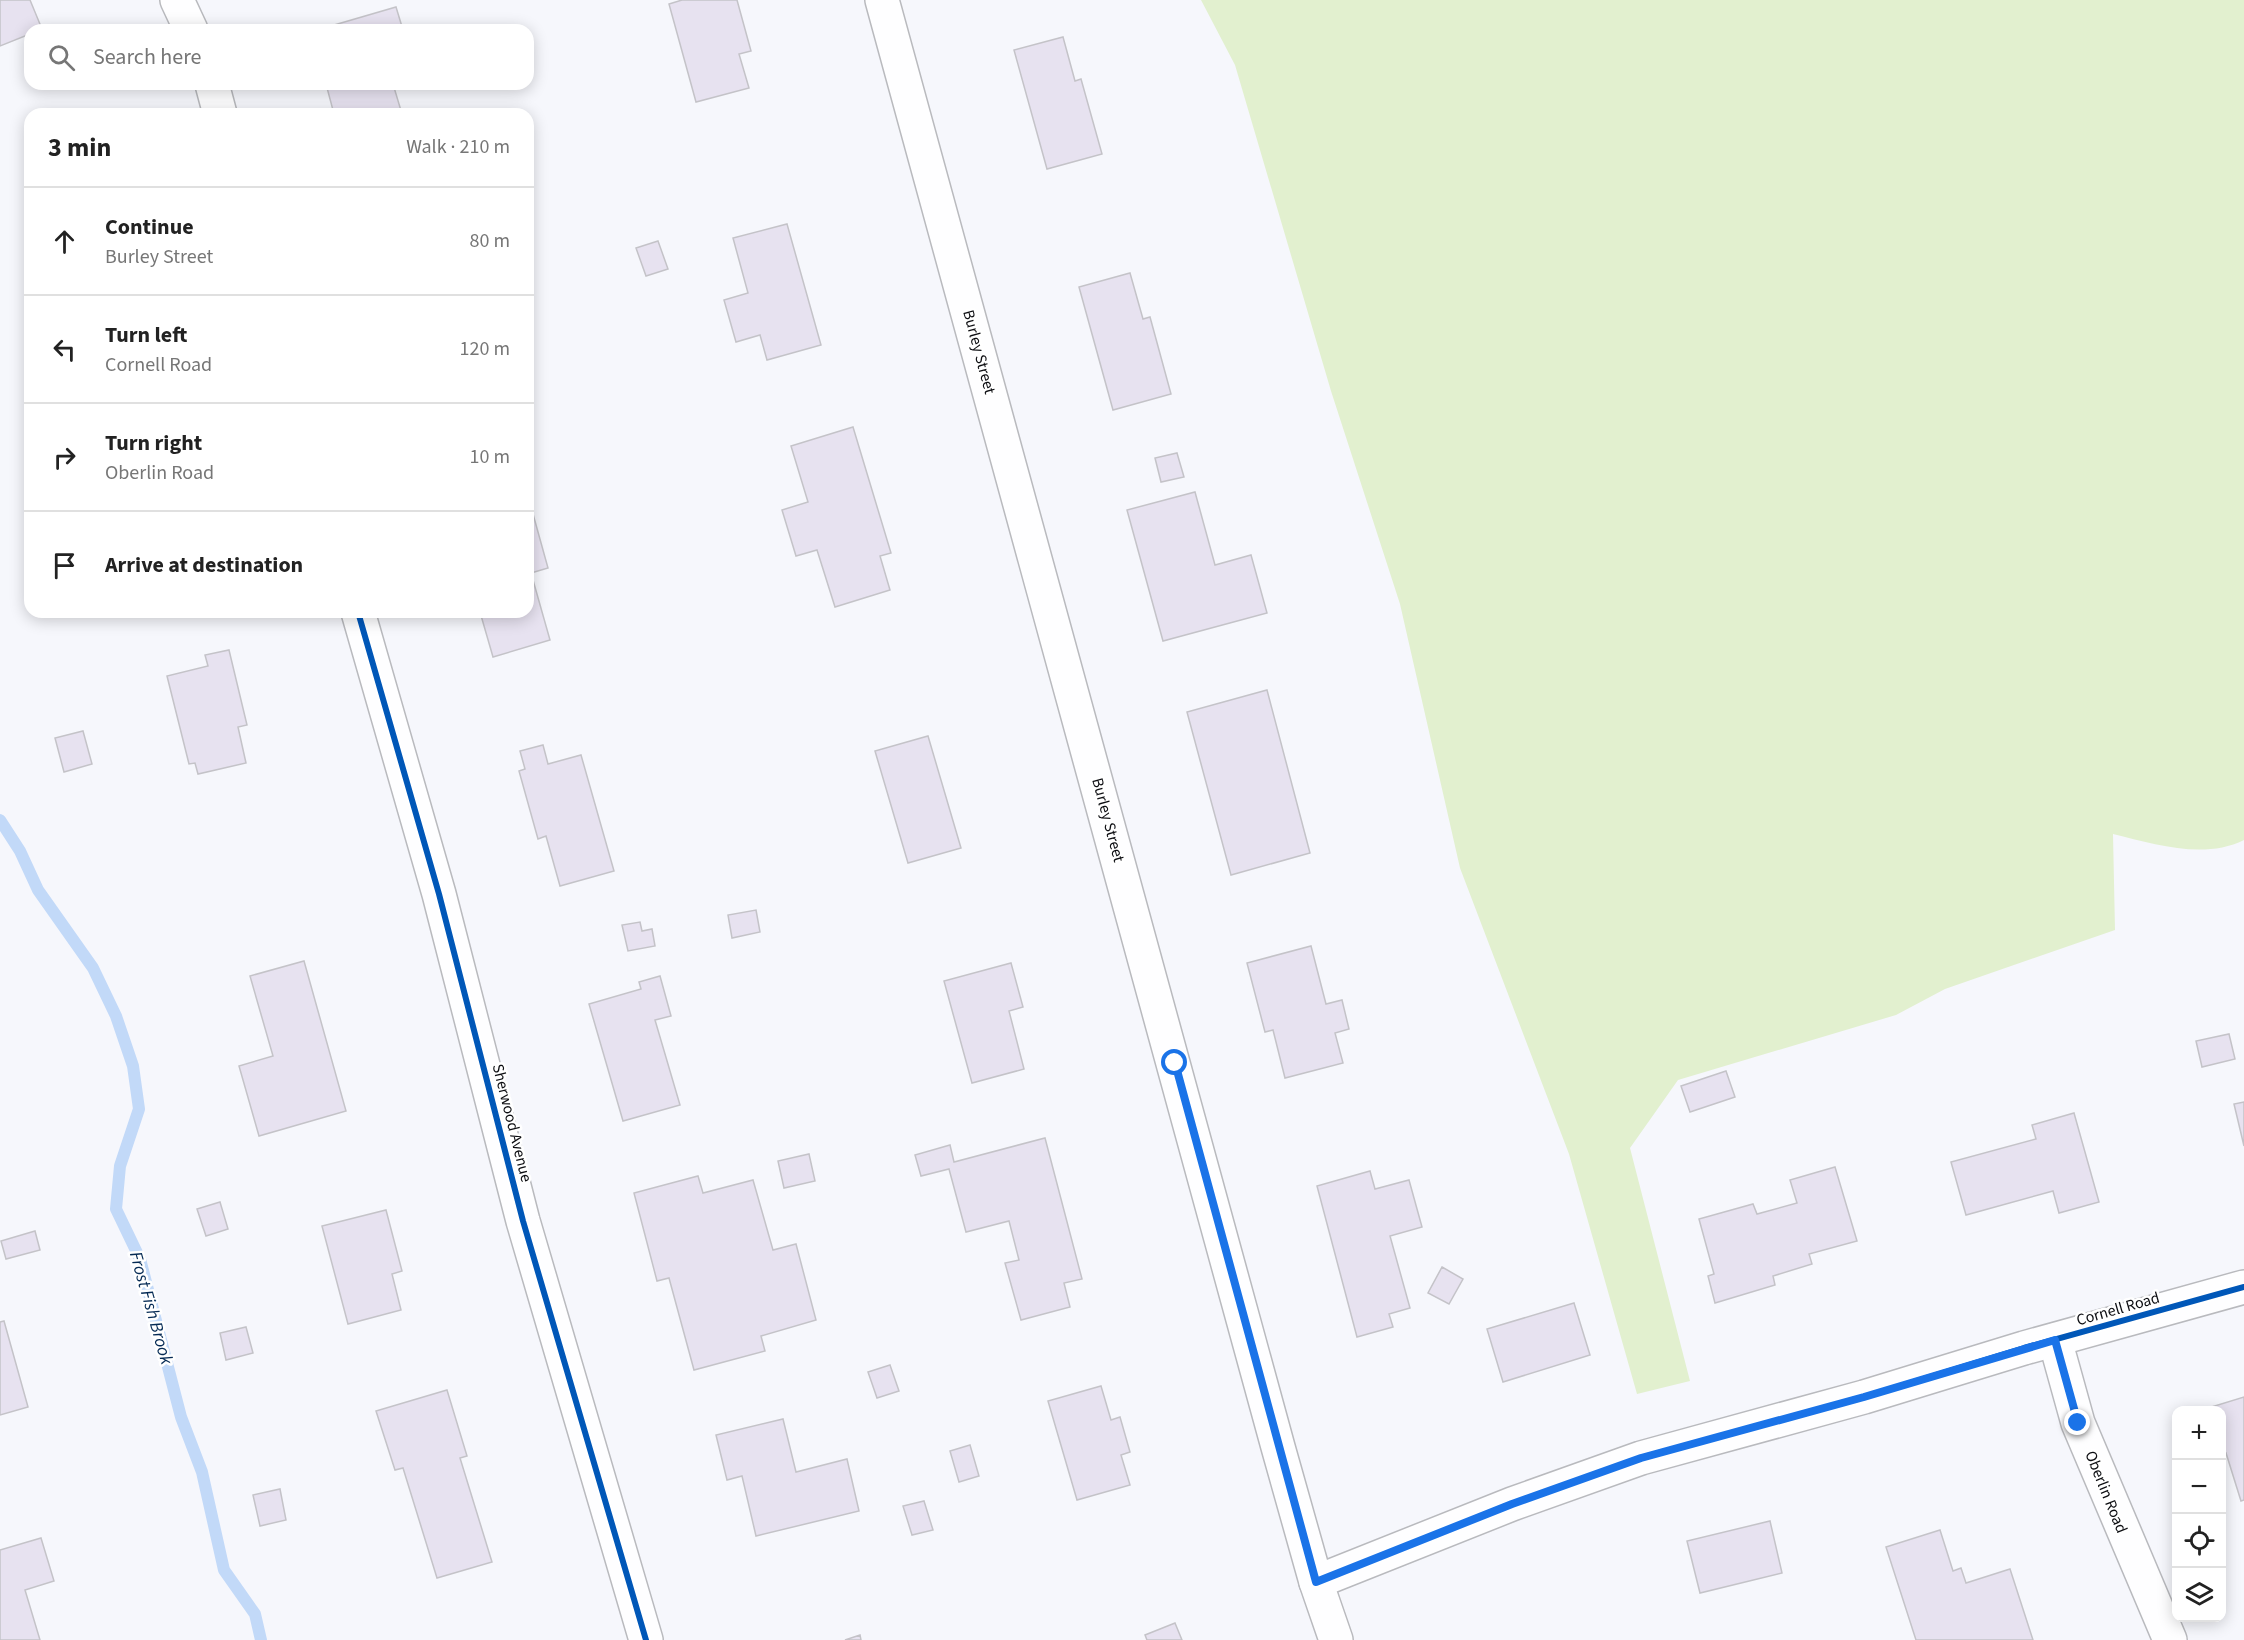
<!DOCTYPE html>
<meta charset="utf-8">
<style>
body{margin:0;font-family:"Source Sans 3",sans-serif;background:#f6f6f6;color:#222}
.controls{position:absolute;right:18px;bottom:18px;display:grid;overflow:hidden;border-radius:12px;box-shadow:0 3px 15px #0003}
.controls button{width:54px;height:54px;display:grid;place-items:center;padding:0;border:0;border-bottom:2px solid #e0e0e0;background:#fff;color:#222;font:30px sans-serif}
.stop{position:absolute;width:18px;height:18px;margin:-14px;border:4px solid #1a73e8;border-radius:50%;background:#fff}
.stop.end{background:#1a73e8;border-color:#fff;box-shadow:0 2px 6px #0008}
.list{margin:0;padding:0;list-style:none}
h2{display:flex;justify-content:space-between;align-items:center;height:78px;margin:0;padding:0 24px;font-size:26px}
h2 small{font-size:20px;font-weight:400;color:#767676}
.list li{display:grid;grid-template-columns:39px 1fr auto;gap:18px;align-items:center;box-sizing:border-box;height:108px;padding:0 24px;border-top:2px solid #e0e0e0}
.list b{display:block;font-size:22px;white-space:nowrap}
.list p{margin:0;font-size:20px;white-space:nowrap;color:#767676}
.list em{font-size:20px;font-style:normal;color:#767676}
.icon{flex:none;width:33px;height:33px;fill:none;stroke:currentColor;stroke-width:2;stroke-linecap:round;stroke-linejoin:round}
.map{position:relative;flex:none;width:2244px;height:1640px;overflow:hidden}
.search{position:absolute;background:#fff;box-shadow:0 3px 15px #0003;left:24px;top:24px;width:510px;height:66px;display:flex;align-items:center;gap:15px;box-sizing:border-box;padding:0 21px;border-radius:18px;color:#767676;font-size:22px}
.panel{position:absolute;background:#fff;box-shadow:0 3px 15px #0003;left:24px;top:108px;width:510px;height:510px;border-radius:18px}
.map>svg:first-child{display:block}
.green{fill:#e2f0cf}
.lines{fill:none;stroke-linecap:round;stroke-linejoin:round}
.stream{stroke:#c2d9f8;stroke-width:12}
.building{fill:#e7e2f0;stroke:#c4c3c8;stroke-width:1.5}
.minor-casing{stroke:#b9babe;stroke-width:36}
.secondary-casing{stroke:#b9babe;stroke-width:36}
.minor{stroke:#fefeff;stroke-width:33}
.secondary{stroke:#fefeff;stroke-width:33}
.cycleway-casing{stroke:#fff;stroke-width:10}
.cycleway{stroke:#0057b8;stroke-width:6}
.route{stroke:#1a73e8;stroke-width:8}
.labels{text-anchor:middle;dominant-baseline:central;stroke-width:5;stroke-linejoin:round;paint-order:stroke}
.street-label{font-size:16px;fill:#0c0d11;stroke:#fff}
.water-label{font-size:18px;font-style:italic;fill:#052a54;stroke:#fff}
</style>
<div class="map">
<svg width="2244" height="1640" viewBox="0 0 2244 1640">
<rect width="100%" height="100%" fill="#f6f7fc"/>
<!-- green -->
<path class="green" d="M1201,0H2244V840C2204,860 2154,844 2113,834L2115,930L1945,989L1896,1015L1678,1080L1630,1148L1690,1381L1637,1394L1569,1154L1460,868L1400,604L1331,391L1235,65Z"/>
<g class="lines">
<!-- stream -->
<polyline class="stream" points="0,820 20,851 38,890 93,968 116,1016 133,1066 139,1109 120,1166 116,1209 140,1259 181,1417 202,1472 224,1570 255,1614 261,1640"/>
</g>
<!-- building -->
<g class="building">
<polygon points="0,0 30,0 42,29 30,30 30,34 0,46"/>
<polygon points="682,0 737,0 751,51 739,54 749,88 696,102 669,4"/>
<polygon points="396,7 403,30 317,30"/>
<polygon points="1063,37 1075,81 1081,79 1102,154 1047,169 1014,50"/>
<polygon points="326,84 393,84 402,114 334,114"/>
<polygon points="787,224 821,345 767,360 760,335 736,342 724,300 748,293 733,238"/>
<polygon points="658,241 668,269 646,276 636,248"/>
<polygon points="1130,273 1143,319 1150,317 1171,394 1113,410 1079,287"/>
<polygon points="853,427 891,553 880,556 890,590 835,607 817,550 796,556 782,510 808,502 791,446"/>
<polygon points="1177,453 1184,477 1161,482 1155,458"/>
<polygon points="1195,492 1215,565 1251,555 1267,613 1163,641 1127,510"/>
<polygon points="533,514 548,568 531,573 550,640 493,657 480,612 528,612 528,516"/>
<polygon points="229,650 247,725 238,727 246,763 198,774 195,763 189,764 167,676 208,666 205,655"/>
<polygon points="1267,690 1310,853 1231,875 1187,712"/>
<polygon points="83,731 92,764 64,772 55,738"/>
<polygon points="928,736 961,848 908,863 875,751"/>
<polygon points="543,745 548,764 581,755 614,871 560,886 546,836 538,839 519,771 525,769 520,751"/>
<polygon points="756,910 760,932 732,938 728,915"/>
<polygon points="640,922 642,931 652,929 655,946 628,951 622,925"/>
<polygon points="1311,946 1326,1004 1342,1000 1349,1029 1335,1033 1343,1063 1285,1078 1273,1030 1265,1032 1247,963"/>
<polygon points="304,961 346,1111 259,1136 239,1066 273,1056 250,976"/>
<polygon points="1011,963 1023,1007 1009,1011 1024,1069 972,1083 944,981"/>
<polygon points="660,976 671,1016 655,1020 680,1105 623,1121 589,1004 641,989 639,982"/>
<polygon points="2229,1034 2235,1059 2202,1067 2196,1041"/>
<polygon points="1726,1071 1735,1097 1690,1112 1681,1086"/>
<polygon points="2244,1102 2244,1146 2234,1104"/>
<polygon points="2074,1113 2099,1202 2059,1213 2053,1191 1966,1215 1951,1162 2036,1139 2032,1125"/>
<polygon points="1045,1138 1082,1279 1064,1283 1070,1307 1021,1320 1005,1263 1019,1260 1009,1221 966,1232 949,1169 921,1176 915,1155 950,1145 954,1162"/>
<polygon points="809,1154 815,1181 784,1188 778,1161"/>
<polygon points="1835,1167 1857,1241 1809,1254 1812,1264 1773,1276 1775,1285 1715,1303 1708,1276 1714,1274 1699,1219 1753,1204 1757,1214 1797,1203 1790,1180"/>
<polygon points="1370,1171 1375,1189 1409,1180 1422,1227 1390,1236 1410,1308 1389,1314 1393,1327 1357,1337 1317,1186"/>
<polygon points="698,1176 703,1193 753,1180 773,1250 796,1244 816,1320 761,1336 765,1351 694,1370 669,1278 657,1281 634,1193"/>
<polygon points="220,1202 228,1229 206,1236 197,1209"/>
<polygon points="386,1210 402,1271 392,1274 401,1310 348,1324 322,1226"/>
<polygon points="35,1231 40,1250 6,1259 1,1241"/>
<polygon points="1442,1267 1463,1279 1449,1304 1428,1293"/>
<polygon points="1574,1303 1590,1355 1503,1382 1487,1329"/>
<polygon points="4,1321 28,1407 0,1415 0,1322"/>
<polygon points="246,1327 253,1353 226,1360 220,1333"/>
<polygon points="890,1365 899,1391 877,1398 868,1372"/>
<polygon points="1101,1386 1111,1420 1120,1417 1130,1452 1121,1455 1130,1485 1077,1500 1048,1401"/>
<polygon points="447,1390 467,1456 460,1458 492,1562 437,1578 403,1468 395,1470 376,1411"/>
<polygon points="2244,1397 2244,1500 2241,1501 2226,1453 2222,1454 2222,1410 2205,1409"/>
<polygon points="783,1419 796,1472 847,1459 859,1511 756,1536 742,1476 727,1480 716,1435"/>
<polygon points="970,1445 979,1476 959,1482 950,1451"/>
<polygon points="280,1489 286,1520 260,1526 253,1495"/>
<polygon points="924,1501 933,1530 912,1535 903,1506"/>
<polygon points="1770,1521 1782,1573 1700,1593 1687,1541"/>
<polygon points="1940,1530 1953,1571 1961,1568 1966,1583 2010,1569 2033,1640 1916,1640 1886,1547"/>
<polygon points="41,1538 54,1581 25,1590 40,1640 0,1640 0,1550"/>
<polygon points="1175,1623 1182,1640 1147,1640 1145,1635"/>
<polygon points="860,1635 861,1640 845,1640"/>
</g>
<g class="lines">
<defs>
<g id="minor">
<polyline points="177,0 191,30"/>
<polyline points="212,84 220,114"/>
<polyline points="358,612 439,894 523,1221 646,1640"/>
<polyline points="2055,1340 2078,1423 2170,1640"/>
<polyline points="1316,1582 1512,1504 1641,1458 1864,1397 2024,1348 2244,1287"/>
</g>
<polyline id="secondary" points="882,0 1278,1447 1316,1582 1336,1640"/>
</defs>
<!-- minor casing -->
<use href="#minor" class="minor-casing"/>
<!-- secondary casing -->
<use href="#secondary" class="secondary-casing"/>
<!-- minor -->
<use href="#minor" class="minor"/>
<!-- secondary -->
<use href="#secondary" class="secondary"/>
<defs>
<g id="cycleway">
<polyline points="358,612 439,894 523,1221 646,1640"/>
<polyline points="1316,1582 1512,1504 1641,1458 1864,1397 2024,1348 2244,1287"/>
</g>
</defs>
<!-- cycleway casing -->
<use href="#cycleway" class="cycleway-casing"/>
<!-- cycleway -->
<use href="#cycleway" class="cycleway"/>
</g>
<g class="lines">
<!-- route -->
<polyline class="route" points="1175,1063 1316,1582 1512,1504 1641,1458 1864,1397 2055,1340 2078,1423"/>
</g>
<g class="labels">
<!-- street labels -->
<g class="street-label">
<text transform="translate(979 352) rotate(75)">Burley Street</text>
<text transform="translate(1108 820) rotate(75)">Burley Street</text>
<text transform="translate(512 1123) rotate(76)">Sherwood Avenue</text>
<text transform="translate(2118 1309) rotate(-16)">Cornell Road</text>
<text transform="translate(2106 1492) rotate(68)">Oberlin Road</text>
</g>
<!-- water labels -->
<g class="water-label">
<text transform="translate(151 1308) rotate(74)">Frost Fish Brook</text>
</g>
</g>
</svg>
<div class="controls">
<button>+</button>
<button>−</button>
<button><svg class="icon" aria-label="locate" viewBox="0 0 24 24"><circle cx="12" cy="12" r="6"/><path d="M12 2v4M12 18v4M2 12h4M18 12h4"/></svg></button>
<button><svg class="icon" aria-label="layers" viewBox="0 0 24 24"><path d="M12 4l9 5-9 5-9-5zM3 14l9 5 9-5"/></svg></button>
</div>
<div class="stop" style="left:1175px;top:1063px"></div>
<div class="stop end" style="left:2078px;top:1423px"></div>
<div class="search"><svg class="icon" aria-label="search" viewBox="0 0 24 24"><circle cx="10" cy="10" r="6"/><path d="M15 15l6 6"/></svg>Search here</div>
<section class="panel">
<h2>3 min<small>Walk · 210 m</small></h2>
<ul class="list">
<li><svg class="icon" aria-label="ahead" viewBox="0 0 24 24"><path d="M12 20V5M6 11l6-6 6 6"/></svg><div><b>Continue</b><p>Burley Street</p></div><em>80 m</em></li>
<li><svg class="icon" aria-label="left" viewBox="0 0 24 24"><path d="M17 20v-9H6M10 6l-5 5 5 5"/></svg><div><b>Turn left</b><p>Cornell Road</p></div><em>120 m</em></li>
<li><svg class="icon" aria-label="right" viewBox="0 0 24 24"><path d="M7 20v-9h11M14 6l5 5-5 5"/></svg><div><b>Turn right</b><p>Oberlin Road</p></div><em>10 m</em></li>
<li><svg class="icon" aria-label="arrive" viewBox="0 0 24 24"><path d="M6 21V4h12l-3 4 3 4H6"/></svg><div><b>Arrive at destination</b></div></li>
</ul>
</section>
</div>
